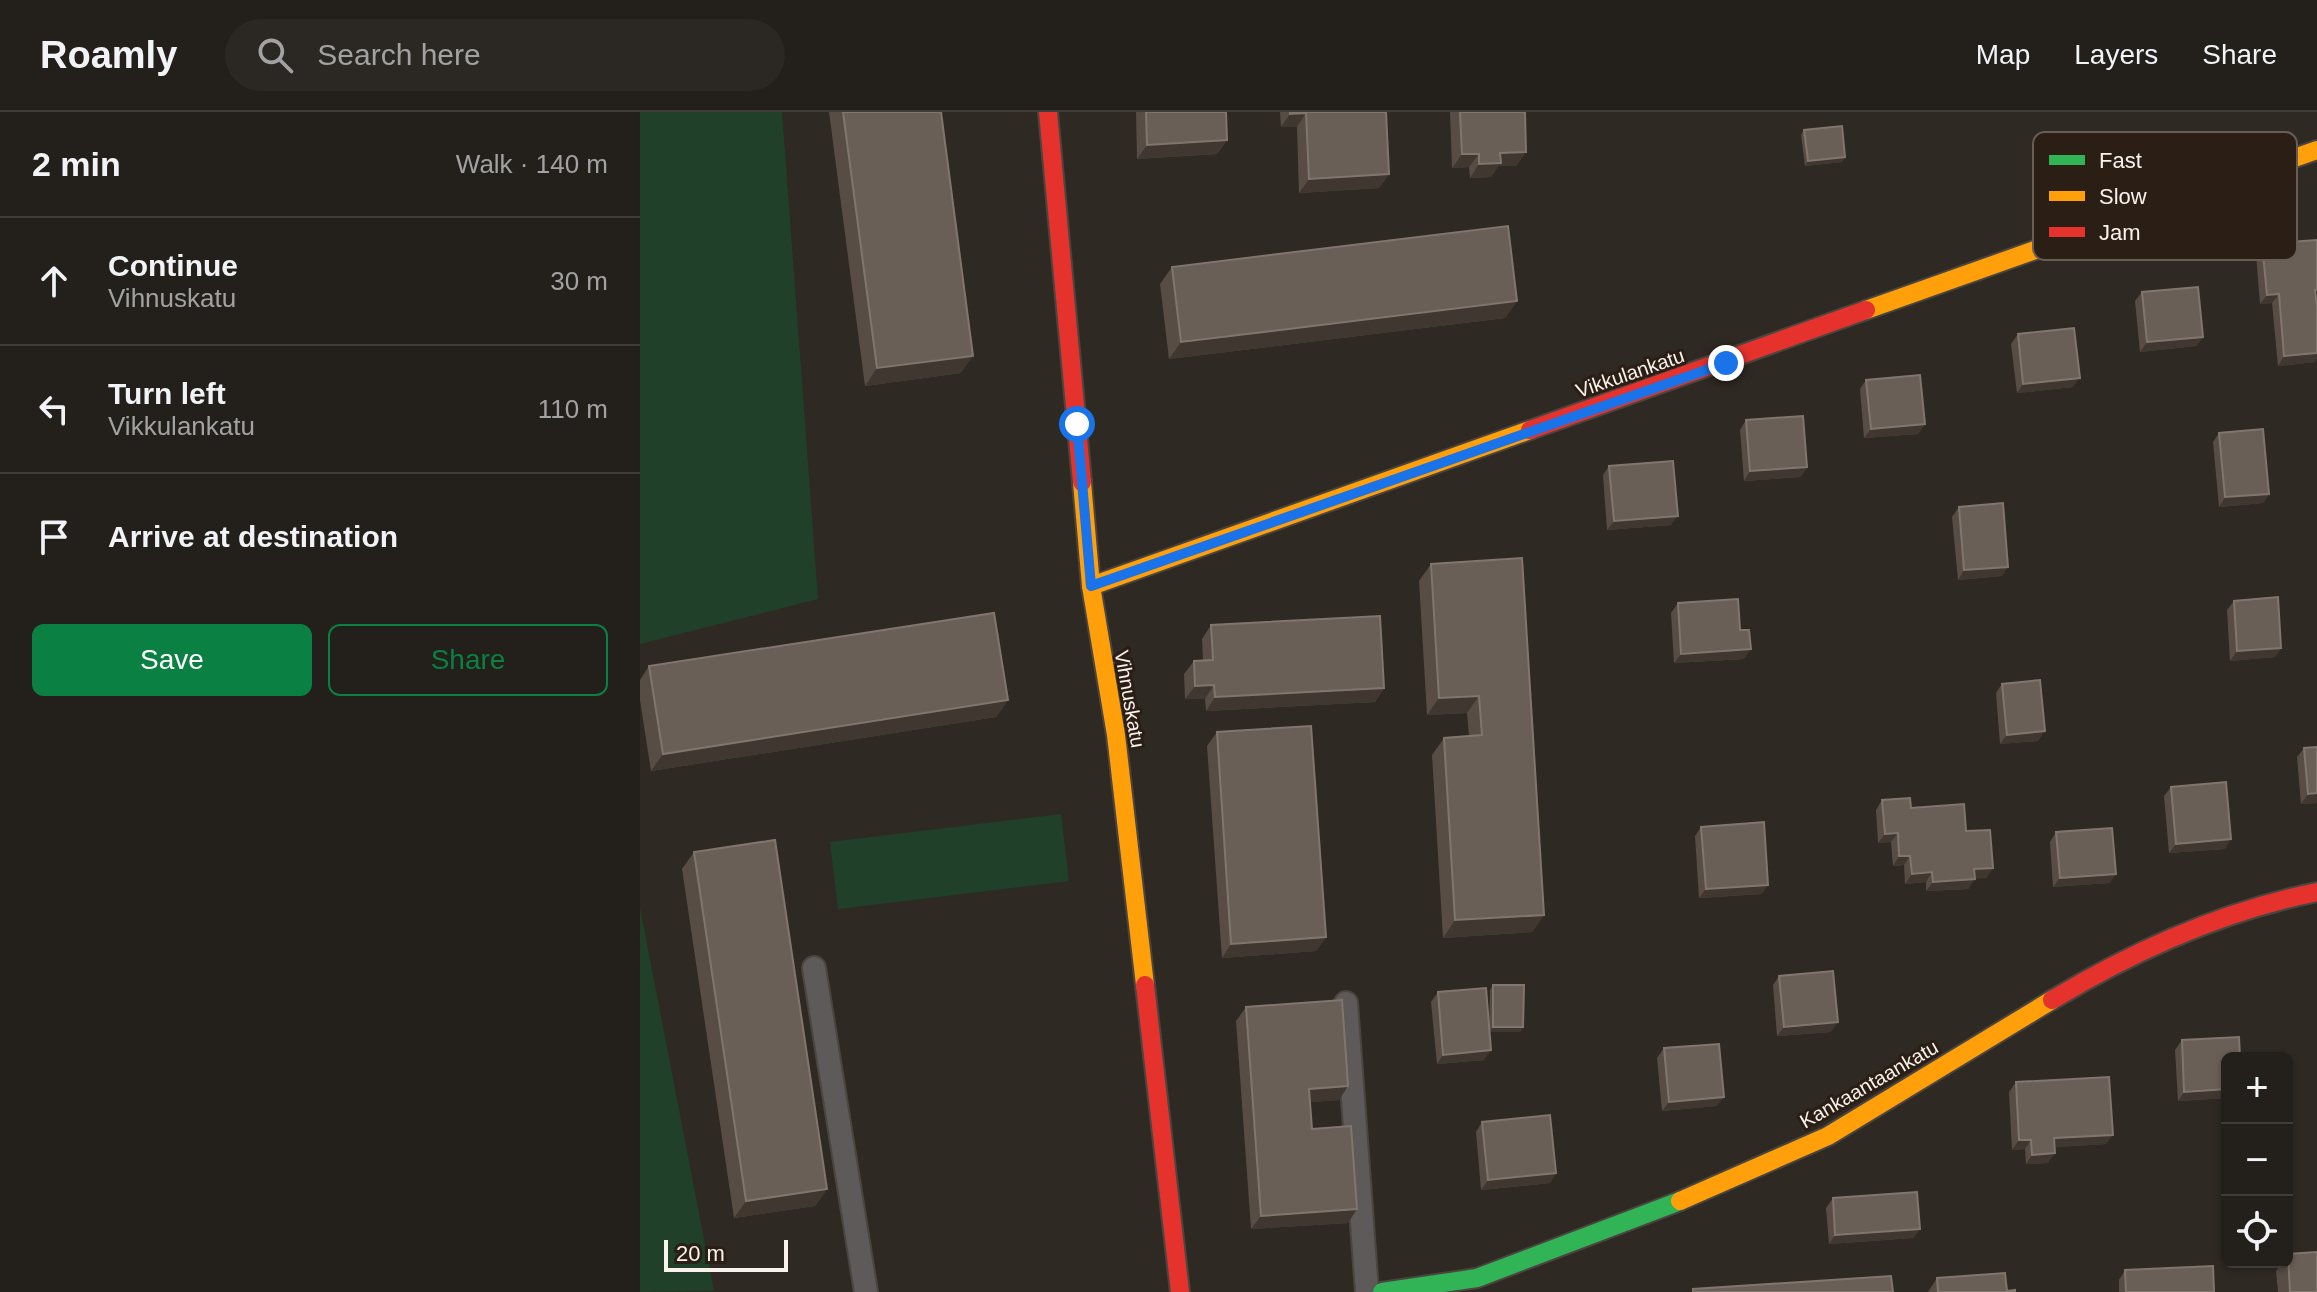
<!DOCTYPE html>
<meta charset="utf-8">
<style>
body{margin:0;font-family:Arial,sans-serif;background:#2b2723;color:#f1f3f6}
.controls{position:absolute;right:24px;bottom:24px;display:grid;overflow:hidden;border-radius:12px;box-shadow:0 2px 6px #0004}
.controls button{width:72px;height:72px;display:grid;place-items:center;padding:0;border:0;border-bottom:2px solid #403d39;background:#231f1a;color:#f1f3f6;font:40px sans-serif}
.scale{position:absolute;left:24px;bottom:20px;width:124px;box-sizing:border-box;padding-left:8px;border:4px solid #faf2ec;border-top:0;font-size:22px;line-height:28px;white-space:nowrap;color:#faf2ec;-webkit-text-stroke:6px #2a1e15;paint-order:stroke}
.stop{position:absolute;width:24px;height:24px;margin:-18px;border:6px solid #1a73e8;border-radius:50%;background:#fff}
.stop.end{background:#1a73e8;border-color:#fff;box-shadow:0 2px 8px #0008}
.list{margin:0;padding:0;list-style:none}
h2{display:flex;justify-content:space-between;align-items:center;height:104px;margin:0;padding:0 32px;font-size:34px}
h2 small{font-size:26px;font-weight:400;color:#a3a2a2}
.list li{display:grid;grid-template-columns:52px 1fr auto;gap:24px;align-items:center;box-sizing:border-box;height:128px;padding:0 32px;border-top:2px solid #403d39}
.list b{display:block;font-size:30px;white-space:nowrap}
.list p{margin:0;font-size:26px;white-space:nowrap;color:#a3a2a2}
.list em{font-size:26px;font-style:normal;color:#a3a2a2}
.actions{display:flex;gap:16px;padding:24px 32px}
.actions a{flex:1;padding:18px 0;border:2px solid #0b8043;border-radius:12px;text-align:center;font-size:28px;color:#0b8043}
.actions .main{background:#0b8043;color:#fff}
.icon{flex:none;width:44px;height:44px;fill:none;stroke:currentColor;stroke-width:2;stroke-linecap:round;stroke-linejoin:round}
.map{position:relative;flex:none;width:1677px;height:1180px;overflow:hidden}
header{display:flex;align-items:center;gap:48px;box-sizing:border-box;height:112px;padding:0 40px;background:#231f1a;border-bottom:2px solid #403d39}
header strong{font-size:38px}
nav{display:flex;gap:44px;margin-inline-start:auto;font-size:28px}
.search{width:560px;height:72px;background:#2b2723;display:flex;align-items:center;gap:20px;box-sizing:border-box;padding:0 28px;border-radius:44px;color:#a3a2a2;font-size:30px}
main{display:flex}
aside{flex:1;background:#231f1a}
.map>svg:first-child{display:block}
.green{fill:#214029}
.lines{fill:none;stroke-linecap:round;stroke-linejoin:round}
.lane-casing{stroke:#4b4540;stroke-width:26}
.fast-casing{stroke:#4b4540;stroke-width:22}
.slow-casing{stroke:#4b4540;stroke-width:22}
.jam-casing{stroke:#4b4540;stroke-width:22}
.lane{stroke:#5d5a59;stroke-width:22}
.fast{stroke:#30b455;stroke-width:18}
.slow{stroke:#ff9f0a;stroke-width:18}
.jam{stroke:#e5322d;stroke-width:18}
.wall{fill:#574d45}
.shaded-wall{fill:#403730}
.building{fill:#695f57;stroke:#80766e;stroke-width:2}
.route{stroke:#1a73e8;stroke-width:10}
.labels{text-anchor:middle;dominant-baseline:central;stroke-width:6;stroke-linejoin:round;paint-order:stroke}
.street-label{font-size:20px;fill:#faf2ec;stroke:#2a1e15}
.key{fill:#2a1e15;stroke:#685e56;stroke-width:2}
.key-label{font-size:22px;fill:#faf2ec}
</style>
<header>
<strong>Roamly</strong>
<div class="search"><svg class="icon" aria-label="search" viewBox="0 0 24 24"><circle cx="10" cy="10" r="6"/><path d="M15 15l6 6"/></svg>Search here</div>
<nav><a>Map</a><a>Layers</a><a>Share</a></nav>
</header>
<main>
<aside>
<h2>2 min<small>Walk · 140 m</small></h2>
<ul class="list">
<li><svg class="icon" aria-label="ahead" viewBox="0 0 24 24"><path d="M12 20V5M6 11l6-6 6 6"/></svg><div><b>Continue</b><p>Vihnuskatu</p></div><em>30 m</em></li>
<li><svg class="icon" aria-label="left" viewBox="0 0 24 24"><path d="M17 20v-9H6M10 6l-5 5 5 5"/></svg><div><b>Turn left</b><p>Vikkulankatu</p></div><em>110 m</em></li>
<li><svg class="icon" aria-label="arrive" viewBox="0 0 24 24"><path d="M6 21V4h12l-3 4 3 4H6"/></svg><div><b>Arrive at destination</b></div></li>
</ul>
<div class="actions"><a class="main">Save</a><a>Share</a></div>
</aside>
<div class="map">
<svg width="1677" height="1180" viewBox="0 0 1677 1180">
<rect width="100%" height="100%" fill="#2f2923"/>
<!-- green -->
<g class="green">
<polygon points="0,0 142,0 178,487 0,532"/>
<polygon points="421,702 429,769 198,797 190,730"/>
<polygon points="0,796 74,1179 0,1180"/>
</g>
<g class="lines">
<defs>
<g id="lane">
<polyline points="174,856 226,1180"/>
<polyline points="706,891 727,1180"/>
</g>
<polyline id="fast" points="742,1180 837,1166 1040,1089"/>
<g id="slow">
<polyline points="1226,198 1677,38"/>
<polyline points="442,370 451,474 476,623 505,873"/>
<polyline points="451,474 890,318"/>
<polyline points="1040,1089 1188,1024 1412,888"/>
</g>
<g id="jam">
<polyline points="408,0 442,370"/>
<polyline points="890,318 1226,198"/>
<polyline points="505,873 540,1180"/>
<path d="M1412,888C1495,838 1583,799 1677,780"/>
</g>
</defs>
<!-- lane casing -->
<use href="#lane" class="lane-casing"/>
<!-- fast casing -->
<use href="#fast" class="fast-casing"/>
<!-- slow casing -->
<use href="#slow" class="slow-casing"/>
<!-- jam casing -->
<use href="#jam" class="jam-casing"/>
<!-- lane -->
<use href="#lane" class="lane"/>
<!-- fast -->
<use href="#fast" class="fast"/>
<!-- slow -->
<use href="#slow" class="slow"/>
<!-- jam -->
<use href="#jam" class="jam"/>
</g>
<!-- wall -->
<g class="wall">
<polygon points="189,0 301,0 321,261 225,274"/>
<polygon points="496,0 586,0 587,28 577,42 497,47"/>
<polygon points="640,0 746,0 749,62 739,76 659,81 657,15 641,15"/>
<polygon points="810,0 885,0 886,40 876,54 858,54 851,65 830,66 829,55 812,56"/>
<polygon points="1164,18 1205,45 1202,50 1165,54 1161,23"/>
<polygon points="1677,128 1675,250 1638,254 1632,191 1620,192 1616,142 1622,132"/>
<polygon points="532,155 877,189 865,206 529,247 520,172"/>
<polygon points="1502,180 1563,225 1556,234 1500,240 1495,189"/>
<polygon points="1378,222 1433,275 1377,281 1371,232"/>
<polygon points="1226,268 1285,312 1278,322 1224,326 1220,277"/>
<polygon points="1106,308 1161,365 1104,369 1100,318"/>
<polygon points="1579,321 1629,382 1623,391 1579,395 1573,330"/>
<polygon points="969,354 1031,413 967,418 963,363"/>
<polygon points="1319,395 1362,464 1318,468 1312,405"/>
<polygon points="882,446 904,803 892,820 803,826 792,643 804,626 829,624 827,601 787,603 779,469 791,452"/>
<polygon points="1594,489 1641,536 1635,545 1590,549 1587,498"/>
<polygon points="1038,491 1100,518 1104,547 1034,551 1031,501"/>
<polygon points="571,513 744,576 735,590 566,599 565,587 545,587 544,562 554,549 563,548 562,527"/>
<polygon points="9,554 368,588 356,605 11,659 0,588 0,568"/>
<polygon points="1362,572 1398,629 1360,632 1356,581"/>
<polygon points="577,620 686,825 676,839 582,846 567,634"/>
<polygon points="1677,635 1677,691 1661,692 1657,645 1664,636"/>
<polygon points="1531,675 1585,737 1529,741 1524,684"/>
<polygon points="1242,688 1271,696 1326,719 1353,756 1346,766 1335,766 1328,777 1286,779 1286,770 1265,772 1264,753 1253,754 1251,730 1238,731 1236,698"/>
<polygon points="1061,715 1122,782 1059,786 1055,724"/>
<polygon points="1416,720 1476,762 1469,771 1413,775 1410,730"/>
<polygon points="54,740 187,1077 175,1094 94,1106 42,757"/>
<polygon points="1139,864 1191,920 1137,924 1133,873"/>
<polygon points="853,873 883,915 880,920 849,920 844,948 797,952 791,890 798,880 849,918 850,878"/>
<polygon points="606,895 699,988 670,990 672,1017 717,1097 708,1111 611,1117 596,909"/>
<polygon points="1542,928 1587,946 1587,986 1538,989 1535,938"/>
<polygon points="1024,936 1077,994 1022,999 1017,946"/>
<polygon points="1376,970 1466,1032 1415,1035 1408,1051 1386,1052 1385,1037 1372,1038 1369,980"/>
<polygon points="842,1010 916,1061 910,1071 841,1078 836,1020"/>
<polygon points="1193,1086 1280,1117 1273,1126 1189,1132 1186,1096"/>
<polygon points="1648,1142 1677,1180 1638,1180 1636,1159 1643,1150 1647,1150 1647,1144"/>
<polygon points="1485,1158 1574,1180 1479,1180 1479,1168"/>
<polygon points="1297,1166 1367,1179 1375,1180 1288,1180"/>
</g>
<!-- shaded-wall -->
<g class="shaded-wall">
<polygon points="666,1 657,15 641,15 650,2"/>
<polygon points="587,28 577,42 497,47 507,33"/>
<polygon points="886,40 876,54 858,54 851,65 830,66 839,52 860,41"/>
<polygon points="822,42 839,42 829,55 812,56"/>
<polygon points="1205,45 1202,50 1165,54 1168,49"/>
<polygon points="749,62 739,76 659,81 669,67"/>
<polygon points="1639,182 1632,191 1620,192 1627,183"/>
<polygon points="877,189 865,206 529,247 541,230"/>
<polygon points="1563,225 1556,234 1500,240 1507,230"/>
<polygon points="1677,241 1677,248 1675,250 1638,254 1644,244"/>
<polygon points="333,244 321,261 225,274 237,256"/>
<polygon points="1440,266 1433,275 1377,281 1383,272"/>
<polygon points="1285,312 1278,322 1224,326 1231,317"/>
<polygon points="1167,355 1161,365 1104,369 1110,359"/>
<polygon points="1629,382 1623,391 1579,395 1585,385"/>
<polygon points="1038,404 1031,413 967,418 974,409"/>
<polygon points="1368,455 1362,464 1318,468 1324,458"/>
<polygon points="1641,536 1635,545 1590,549 1597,539"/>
<polygon points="1111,537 1104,547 1034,551 1041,542"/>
<polygon points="574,573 565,587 545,587 555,574"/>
<polygon points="744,576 735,590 566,599 575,585"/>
<polygon points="839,584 827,601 787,603 799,586"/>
<polygon points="368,588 356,605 11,659 23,642"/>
<polygon points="1405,619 1398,629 1360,632 1367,623"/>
<polygon points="1677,681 1677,691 1661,692 1668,682"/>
<polygon points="1258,721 1251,730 1238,731 1245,722"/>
<polygon points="1591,727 1585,737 1529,741 1536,732"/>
<polygon points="1259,744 1270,744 1264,753 1253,754"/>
<polygon points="1353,756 1346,766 1327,767 1334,757"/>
<polygon points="1292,760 1286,770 1265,772 1272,762"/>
<polygon points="1476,762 1469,771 1413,775 1420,766"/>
<polygon points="1335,767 1328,777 1286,779 1293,770"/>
<polygon points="1128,773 1122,782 1059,786 1066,777"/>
<polygon points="904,803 892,820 803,826 815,808"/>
<polygon points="686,825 676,839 582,846 591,832"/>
<polygon points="1198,910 1191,920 1137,924 1144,915"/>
<polygon points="853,915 883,915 880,920 849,920"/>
<polygon points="851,938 844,948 797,952 803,943"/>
<polygon points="708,974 699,988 659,991 669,977"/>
<polygon points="1587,977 1587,986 1538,989 1544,980"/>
<polygon points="1084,985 1077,994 1022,999 1029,990"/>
<polygon points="1473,1023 1466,1032 1408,1036 1414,1026"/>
<polygon points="1379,1028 1391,1028 1385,1037 1372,1038"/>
<polygon points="1415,1041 1408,1051 1386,1052 1392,1043"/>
<polygon points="916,1061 910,1071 841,1078 848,1068"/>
<polygon points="187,1077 175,1094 94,1106 106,1089"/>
<polygon points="717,1097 708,1111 611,1117 621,1104"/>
<polygon points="1280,1117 1273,1126 1189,1132 1195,1123"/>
</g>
<!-- building -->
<g class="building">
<polygon points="203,0 301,0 333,244 237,256"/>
<polygon points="506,0 586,0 587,28 507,33"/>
<polygon points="650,0 746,0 749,62 669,67 666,1 650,2"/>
<polygon points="820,0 885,0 886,40 860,41 861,51 839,52 839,42 822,42"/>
<polygon points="1202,14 1205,45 1168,49 1164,18"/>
<polygon points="868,114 877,189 541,230 532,155"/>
<polygon points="1677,128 1677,178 1675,178 1677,195 1677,241 1644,244 1639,182 1627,183 1622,132"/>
<polygon points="1558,175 1563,225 1507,230 1502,180"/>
<polygon points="1434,216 1440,266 1383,272 1378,222"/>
<polygon points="1280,263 1285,312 1231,317 1226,268"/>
<polygon points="1163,304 1167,355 1110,359 1106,308"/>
<polygon points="1623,317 1629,382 1585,385 1579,321"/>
<polygon points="1033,349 1038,404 974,409 969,354"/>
<polygon points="1363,391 1368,455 1324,458 1319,395"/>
<polygon points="882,446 904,803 815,808 804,626 842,623 839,584 799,586 791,452"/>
<polygon points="1638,485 1641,536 1597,539 1594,489"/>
<polygon points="1098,487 1100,518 1109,518 1111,537 1041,542 1038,491"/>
<polygon points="354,501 368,588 23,642 9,554"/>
<polygon points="740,504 744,576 575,585 574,573 555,574 554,549 573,548 571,513"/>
<polygon points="1400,568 1405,619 1367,623 1362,572"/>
<polygon points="671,614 686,825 591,832 577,620"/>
<polygon points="1677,635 1677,681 1668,682 1664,636"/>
<polygon points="1586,670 1591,727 1536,732 1531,675"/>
<polygon points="1270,686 1271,696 1324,692 1326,719 1350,718 1353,756 1334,757 1335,767 1293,770 1292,760 1272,762 1270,744 1259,744 1258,721 1245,722 1242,688"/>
<polygon points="1124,710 1128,773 1066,777 1061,715"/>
<polygon points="1472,716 1476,762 1420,766 1416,720"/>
<polygon points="135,728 187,1077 106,1089 54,740"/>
<polygon points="1193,859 1198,910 1144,915 1139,864"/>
<polygon points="853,873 884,873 883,915 853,915"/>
<polygon points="846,876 851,938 803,943 798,880"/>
<polygon points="702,888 708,974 669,977 672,1017 711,1014 717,1097 621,1104 606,895"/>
<polygon points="1599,925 1600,946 1587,946 1587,977 1544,980 1542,928"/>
<polygon points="1079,932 1084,985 1029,990 1024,936"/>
<polygon points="1469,965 1473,1023 1414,1026 1415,1041 1392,1043 1391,1028 1379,1028 1376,970"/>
<polygon points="910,1003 916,1061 848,1068 842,1010"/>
<polygon points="1277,1080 1280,1117 1195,1123 1193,1086"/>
<polygon points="1677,1140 1677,1180 1650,1180 1648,1142"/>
<polygon points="1573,1154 1574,1180 1486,1180 1485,1158"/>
<polygon points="1365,1161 1367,1179 1375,1178 1375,1180 1298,1180 1297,1166"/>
<polygon points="1251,1164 1253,1180 1053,1180 1053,1177"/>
</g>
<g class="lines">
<!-- route -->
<polyline class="route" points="437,312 451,474 1086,251"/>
</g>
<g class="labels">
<!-- street labels -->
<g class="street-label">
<text transform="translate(990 261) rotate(-19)">Vikkulankatu</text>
<text transform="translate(490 587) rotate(80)">Vihnuskatu</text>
<text transform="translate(1229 972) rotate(-30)">Kankaantaankatu</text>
</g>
</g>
<!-- legend -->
<rect x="1393" y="20" width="264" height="128" rx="12" class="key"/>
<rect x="1409" y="43" width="36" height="10" fill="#30b455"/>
<rect x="1409" y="79" width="36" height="10" fill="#ff9f0a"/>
<rect x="1409" y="115" width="36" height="10" fill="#e5322d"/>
<g class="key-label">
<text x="1459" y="56">Fast</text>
<text x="1459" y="92">Slow</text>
<text x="1459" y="128">Jam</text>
</g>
</svg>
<div class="controls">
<button>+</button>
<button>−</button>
<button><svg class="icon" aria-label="locate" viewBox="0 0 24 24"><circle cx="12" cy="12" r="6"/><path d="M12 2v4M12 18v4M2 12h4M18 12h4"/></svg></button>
</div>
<div class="scale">20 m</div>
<div class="stop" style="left:437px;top:312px"></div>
<div class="stop end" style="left:1086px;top:251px"></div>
</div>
</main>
